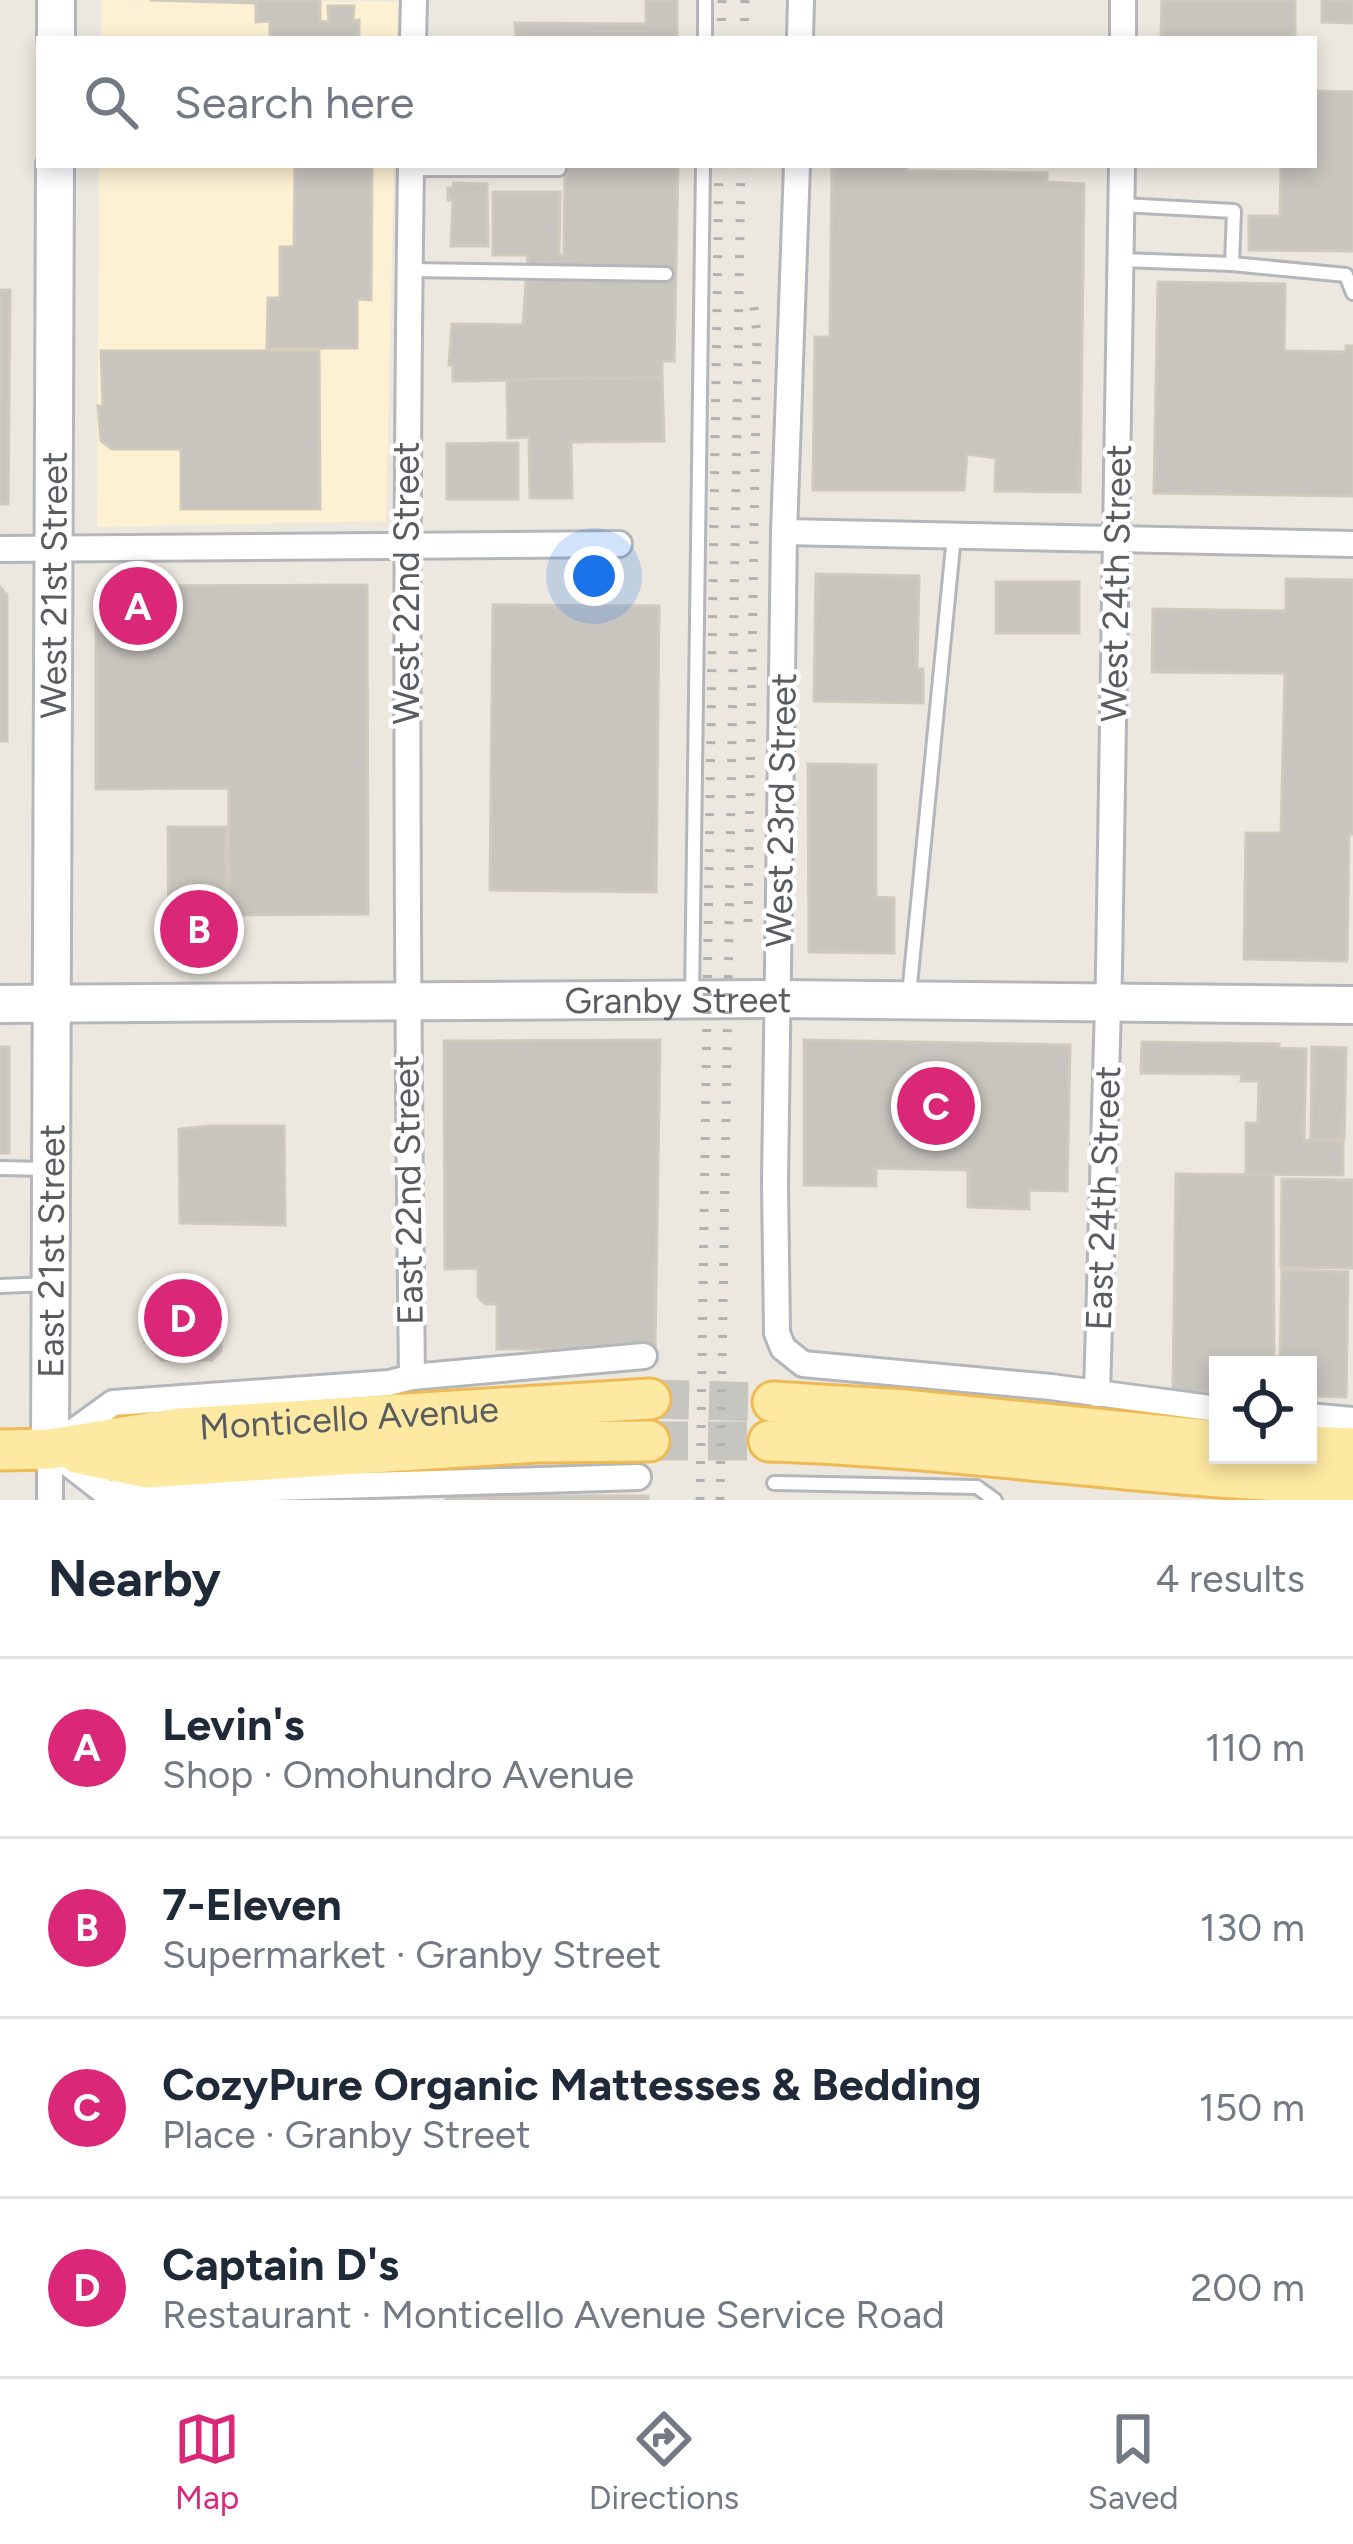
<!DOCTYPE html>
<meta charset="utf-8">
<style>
body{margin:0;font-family:Figtree,sans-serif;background:#f2f2f3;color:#1f2937}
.controls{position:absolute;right:36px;bottom:36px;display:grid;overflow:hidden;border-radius:0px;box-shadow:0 6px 18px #0003}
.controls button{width:108px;height:108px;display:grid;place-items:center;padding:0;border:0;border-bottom:3px solid #e0e1e3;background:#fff;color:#1f2937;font:60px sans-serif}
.you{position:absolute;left:594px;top:576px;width:42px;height:42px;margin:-30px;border:9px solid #fff;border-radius:50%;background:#1a73e8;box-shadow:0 0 0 18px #1a73e833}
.badge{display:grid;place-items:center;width:78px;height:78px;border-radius:50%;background:#db2777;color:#fff;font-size:39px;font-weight:700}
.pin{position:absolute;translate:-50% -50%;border:6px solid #fff;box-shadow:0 3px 12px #0006}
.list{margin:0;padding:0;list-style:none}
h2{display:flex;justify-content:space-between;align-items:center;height:156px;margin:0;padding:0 48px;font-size:51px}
h2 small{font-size:39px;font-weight:400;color:#747a83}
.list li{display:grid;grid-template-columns:78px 1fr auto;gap:36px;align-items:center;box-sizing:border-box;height:180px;padding:0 48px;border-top:3px solid #e0e1e3}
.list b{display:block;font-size:45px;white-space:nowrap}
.list p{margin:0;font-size:39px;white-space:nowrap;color:#747a83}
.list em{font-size:39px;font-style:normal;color:#747a83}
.icon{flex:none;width:66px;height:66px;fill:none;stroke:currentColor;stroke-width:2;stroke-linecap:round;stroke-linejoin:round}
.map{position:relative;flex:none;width:1353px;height:1500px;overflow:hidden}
.search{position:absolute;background:#fff;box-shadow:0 6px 18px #0003;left:36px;right:36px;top:36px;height:132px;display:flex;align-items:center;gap:30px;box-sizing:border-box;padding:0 42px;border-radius:0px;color:#747a83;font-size:45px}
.sheet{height:876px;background:#fff}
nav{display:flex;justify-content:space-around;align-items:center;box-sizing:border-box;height:168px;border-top:3px solid #e0e1e3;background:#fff;font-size:33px;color:#747a83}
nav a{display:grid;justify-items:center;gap:6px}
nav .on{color:#db2777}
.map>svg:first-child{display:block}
.commercial{fill:#fdf1d3}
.building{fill:#c8c5bf;stroke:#d0c9be;stroke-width:3}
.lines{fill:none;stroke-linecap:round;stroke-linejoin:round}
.primary-tunnel{stroke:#c7c5c0;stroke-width:39;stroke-dasharray:39 20;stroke-linecap:butt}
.lane-casing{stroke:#b3b6bb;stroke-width:18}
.street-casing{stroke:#b3b6bb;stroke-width:30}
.secondary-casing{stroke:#b4b8bd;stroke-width:42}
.primary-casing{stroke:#efba55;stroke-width:45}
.lane{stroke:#fff;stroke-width:12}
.street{stroke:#fff;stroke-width:24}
.secondary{stroke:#fff;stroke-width:36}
.primary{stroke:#fee9a2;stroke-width:39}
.rail{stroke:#b1b2b2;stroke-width:9;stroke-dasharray:3 15;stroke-linecap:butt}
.labels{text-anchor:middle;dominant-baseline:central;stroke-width:9;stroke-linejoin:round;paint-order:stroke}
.street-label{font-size:36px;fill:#595d61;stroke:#fff}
</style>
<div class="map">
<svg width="1353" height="1500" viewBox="0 0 1353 1500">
<rect width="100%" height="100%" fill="#ece8e0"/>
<!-- commercial -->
<g class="commercial">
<polygon points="102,0 398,2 397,39 101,39"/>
<polygon points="99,165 394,165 386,521 97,527"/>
</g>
<!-- building -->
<g class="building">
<polygon points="150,0 320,0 320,21 329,22 328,6 354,6 353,21 359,20 359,39 270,39 270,21 256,22 256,3"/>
<polygon points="646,0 677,0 677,39 516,39 515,23 646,24"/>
<polygon points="1162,0 1295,0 1295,39 1161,39"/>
<polygon points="1322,0 1353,0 1353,23 1322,22"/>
<polygon points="1314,91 1353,92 1353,251 1249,250 1249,216 1280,216 1281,165 1314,165"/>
<polygon points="295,165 372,165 371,300 357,299 357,348 267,348 268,298 280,298 280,247 294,247"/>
<polygon points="565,165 678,165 674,361 662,361 662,378 453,381 453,365 449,365 452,324 523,325 528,255 493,255 493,192 560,192 559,255 564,255"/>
<polygon points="832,165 906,165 906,171 1047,173 1047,182 1084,184 1080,492 995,491 996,458 967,454 964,490 813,490 815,337 830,337"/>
<polygon points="454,183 487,184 488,246 451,246 453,200 448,200 448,188 453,188"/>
<polygon points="1158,282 1285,284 1284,351 1346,352 1346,346 1353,346 1353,496 1154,493"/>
<polygon points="0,290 10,290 8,504 0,504"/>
<polygon points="101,351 319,351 320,509 181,509 181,449 112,449 101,441 98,406 103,406"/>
<polygon points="586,378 662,378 664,441 571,442 572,498 530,498 529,437 508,438 507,380"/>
<polygon points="518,443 518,499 447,499 447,444"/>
<polygon points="816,574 919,576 917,669 923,669 923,703 814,701"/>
<polygon points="1286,579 1353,580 1353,834 1349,834 1347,961 1244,959 1246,833 1281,833 1285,673 1152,672 1153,609 1286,611"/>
<rect x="996" y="582" width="83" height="51"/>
<polygon points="367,585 368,914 229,915 229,788 96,789 96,591 108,586"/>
<polygon points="0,587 7,595 7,741 0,741"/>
<polygon points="493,605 659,606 656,892 490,890"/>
<polygon points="808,764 876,765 876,897 894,898 894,953 809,952"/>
<polygon points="168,827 226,827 227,959 169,959"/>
<polygon points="660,1040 655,1349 497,1349 497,1304 485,1304 478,1297 478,1268 445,1269 444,1041"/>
<polygon points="804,1040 1070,1045 1067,1191 1029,1190 1029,1209 968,1207 968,1170 876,1168 876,1186 804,1185"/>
<polygon points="1142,1042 1279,1044 1278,1048 1306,1049 1304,1140 1343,1141 1343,1175 1246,1174 1246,1123 1258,1123 1259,1081 1241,1081 1242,1074 1141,1073"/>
<rect x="0" y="1047" width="9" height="106"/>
<polygon points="1312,1047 1346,1048 1344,1139 1311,1139"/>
<polygon points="211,1126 284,1126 285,1225 180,1223 179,1129"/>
<polygon points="1176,1174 1273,1175 1274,1365 1218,1365 1218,1392 1173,1392"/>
<polygon points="1282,1179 1353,1180 1353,1268 1281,1267"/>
<polygon points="1282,1270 1348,1272 1346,1397 1308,1396 1308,1365 1280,1365"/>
<polygon points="197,1281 197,1286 212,1286 221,1294 221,1351 212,1360 161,1360 153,1351 153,1342 145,1342 146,1295 153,1295 161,1286 184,1286 184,1282"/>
<rect x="446" y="1496" width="202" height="4"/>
</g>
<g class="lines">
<!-- primary-tunnel -->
<g class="primary-tunnel">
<polyline points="650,1399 773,1402"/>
<polyline points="649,1441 769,1441"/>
</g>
<defs>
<g id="lane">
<polyline points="705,39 705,0"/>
<polyline points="411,169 559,169"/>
<polyline points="1122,205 1234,211 1232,264"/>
<polyline points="1122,260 1232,264 1346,275 1353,293"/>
<polyline points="411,270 666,274"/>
<polyline points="909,995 954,536"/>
<polyline points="692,998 703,165"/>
<polyline points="0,1168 47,1169"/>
<polyline points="0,1286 49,1284"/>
<polyline points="774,1483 977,1487 995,1500"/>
</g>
<g id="street">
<polyline points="413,39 414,0"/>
<polyline points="800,39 801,0"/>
<polyline points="1123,39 1123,0"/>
<path d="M411,165C405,569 407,973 412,1377"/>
<polyline points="797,165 784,532 775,1183 777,1333 783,1348 803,1364 1051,1387 1218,1409"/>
<polyline points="784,532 1353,544"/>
<polyline points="0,549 619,544"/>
<polyline points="1097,1394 1109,970 1122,165"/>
<polyline points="1308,1416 1353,1420"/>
<polyline points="62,1440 113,1403 389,1383 412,1377 644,1356"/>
<polyline points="56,1454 106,1493 638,1477"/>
<polyline points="50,1500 50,1449"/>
</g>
<g id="secondary">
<polyline points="56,39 56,0"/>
<path id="s1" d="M0,1004L778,999L1353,1005"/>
<path id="s2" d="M50,1449L55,165"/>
</g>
<g id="primary">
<polyline points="773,1402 904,1410 1218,1441"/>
<path d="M769,1441C964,1447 1158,1479 1353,1484"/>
<polyline points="1308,1446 1353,1448"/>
<path id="s3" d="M0,1450L50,1449L179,1428L650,1399"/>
<polyline points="79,1454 147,1468 537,1442 649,1441"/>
</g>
</defs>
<!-- lane casing -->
<use href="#lane" class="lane-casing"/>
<!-- street casing -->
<use href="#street" class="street-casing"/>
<!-- secondary casing -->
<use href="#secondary" class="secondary-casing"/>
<!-- primary casing -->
<use href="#primary" class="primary-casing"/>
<!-- lane -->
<use href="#lane" class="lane"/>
<!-- street -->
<use href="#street" class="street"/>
<!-- secondary -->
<use href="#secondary" class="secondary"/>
<!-- primary -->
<use href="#primary" class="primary"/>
<!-- rail -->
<g class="rail">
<polyline points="721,39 722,0"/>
<polyline points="744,39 745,0"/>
<polyline points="748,922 757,335 753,297"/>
<polyline points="700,1500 719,165"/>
<polyline points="720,1500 741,165"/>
</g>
</g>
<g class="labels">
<!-- street labels -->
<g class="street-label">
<text transform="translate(406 583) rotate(-90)">West 22nd Street</text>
<text transform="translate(1116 583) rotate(-89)">West 24th Street</text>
<text stroke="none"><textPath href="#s2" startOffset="864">West 21st Street</textPath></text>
<text transform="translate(781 810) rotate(-89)">West 23rd Street</text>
<text stroke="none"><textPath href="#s1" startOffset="678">Granby Street</textPath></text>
<text transform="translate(408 1190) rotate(-91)">East 22nd Street</text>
<text transform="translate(1103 1198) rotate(-88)">East 24th Street</text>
<text stroke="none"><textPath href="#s2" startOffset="198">East 21st Street</textPath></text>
<text stroke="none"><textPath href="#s3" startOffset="351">Monticello Avenue</textPath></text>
</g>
</g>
</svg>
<div class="controls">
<button><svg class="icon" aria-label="locate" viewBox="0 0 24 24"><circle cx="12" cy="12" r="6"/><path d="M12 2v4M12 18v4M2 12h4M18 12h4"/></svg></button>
</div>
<div class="you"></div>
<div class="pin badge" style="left:138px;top:606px">A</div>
<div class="pin badge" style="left:199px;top:929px">B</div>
<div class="pin badge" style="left:936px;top:1106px">C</div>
<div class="pin badge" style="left:183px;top:1318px">D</div>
<div class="search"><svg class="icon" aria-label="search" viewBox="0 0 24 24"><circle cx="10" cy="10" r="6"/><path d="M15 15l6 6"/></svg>Search here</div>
</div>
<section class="sheet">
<h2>Nearby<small>4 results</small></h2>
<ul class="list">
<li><span class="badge">A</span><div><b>Levin's</b><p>Shop · Omohundro Avenue</p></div><em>110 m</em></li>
<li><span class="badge">B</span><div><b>7-Eleven</b><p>Supermarket · Granby Street</p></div><em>130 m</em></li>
<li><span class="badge">C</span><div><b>CozyPure Organic Mattesses &amp; Bedding</b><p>Place · Granby Street</p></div><em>150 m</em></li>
<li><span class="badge">D</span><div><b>Captain D's</b><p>Restaurant · Monticello Avenue Service Road</p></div><em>200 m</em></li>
</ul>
</section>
<nav>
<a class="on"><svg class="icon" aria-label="map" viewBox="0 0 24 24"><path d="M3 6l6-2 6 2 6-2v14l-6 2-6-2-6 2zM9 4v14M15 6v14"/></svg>Map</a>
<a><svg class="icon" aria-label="directions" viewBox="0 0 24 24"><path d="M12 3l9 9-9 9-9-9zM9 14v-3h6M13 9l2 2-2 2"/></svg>Directions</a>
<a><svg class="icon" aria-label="saved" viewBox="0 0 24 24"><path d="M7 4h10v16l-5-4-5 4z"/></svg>Saved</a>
</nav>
